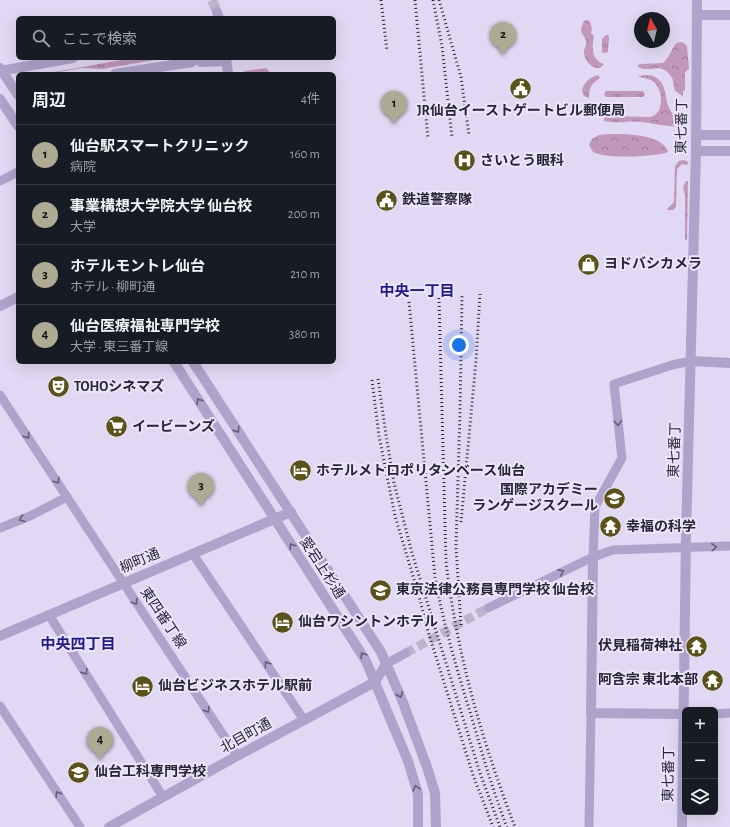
<!DOCTYPE html>
<html lang="ja">
<meta charset="utf-8">
<style>
body{margin:0;font-family:"Alegreya Sans","Noto Sans JP",sans-serif;background:#20242c;color:#f1f3f6}
.controls{position:absolute;right:12px;bottom:12px;display:grid;overflow:hidden;border-radius:6px;box-shadow:0 4px 16px #0002}
.controls button{width:36px;height:36px;display:grid;place-items:center;padding:0;border:0;border-bottom:1px solid #363941;background:#171b24;color:#f1f3f6;font:20px sans-serif}
.compass{position:absolute;left:634px;top:12px;width:36px;height:36px;border-radius:50%;background:#171b24;box-shadow:0 4px 16px #0002;rotate:352deg}
.you{position:absolute;left:459px;top:345px;width:14px;height:14px;margin:-10px;border:3px solid #fff;border-radius:50%;background:#1a73e8;box-shadow:0 0 0 6px #1a73e833}
.badge{display:grid;place-items:center;width:26px;height:26px;border-radius:50%;background:#adab93;color:#111;font-size:13px;font-weight:700}
.pin{position:absolute;translate:-50% -33px;filter:drop-shadow(0 1px 2px #0008)}
.pin::after{content:'';position:absolute;top:21px;width:14px;height:12px;background:inherit;clip-path:polygon(0 0,100% 0,50% 100%)}
.list{margin:0;padding:0;list-style:none}
h2{display:flex;justify-content:space-between;align-items:center;height:52px;margin:0;padding:0 16px;font-size:17px}
h2 small{font-size:13px;font-weight:400;color:#9ea1a6}
.list li{display:grid;grid-template-columns:26px 1fr auto;gap:12px;align-items:center;box-sizing:border-box;height:60px;padding:0 16px;border-top:1px solid #363941}
.list b{display:block;font-size:15px;white-space:nowrap}
.list p{margin:0;font-size:13px;white-space:nowrap;color:#9ea1a6}
.list em{font-size:13px;font-style:normal;color:#9ea1a6}
.icon{flex:none;width:22px;height:22px;fill:none;stroke:currentColor;stroke-width:2;stroke-linecap:round;stroke-linejoin:round}
.map{position:relative;flex:none;width:730px;height:827px;overflow:hidden}
.search{position:absolute;background:#171b24;box-shadow:0 4px 16px #0002;left:16px;top:16px;width:320px;height:44px;display:flex;align-items:center;gap:10px;box-sizing:border-box;padding:0 14px;border-radius:6px;color:#9ea1a6;font-size:15px}
.panel{position:absolute;background:#171b24;box-shadow:0 4px 16px #0002;left:16px;top:72px;width:320px;height:292px;border-radius:6px}
.map>svg:first-child{display:block}
.grass{fill:url(#grass-tufts)}
.forest{fill:url(#forest-crowns)}
.lines{fill:none;stroke-linecap:round;stroke-linejoin:round}
.minor-tunnel{stroke:#bcb4cd;stroke-width:9;stroke-dasharray:9 4.5;stroke-linecap:butt}
.tertiary-tunnel{stroke:#bcb4cd;stroke-width:10;stroke-dasharray:10 5;stroke-linecap:butt}
.minor{stroke:#afa3cb;stroke-width:9}
.tertiary{stroke:#afa3cb;stroke-width:10}
.rail{stroke:#282636;stroke-width:3;stroke-dasharray:1 3;stroke-linecap:butt}
.oneway{stroke:#655e79}
.labels{text-anchor:middle;dominant-baseline:central;stroke-width:4;stroke-linejoin:round;paint-order:stroke}
.poi-label{font-size:14px;font-weight:bold;fill:#282636;stroke:#ece5fa;text-anchor:start}
.street-label{font-size:14px;fill:#282636;stroke:#ece5fa}
.neighbourhood-label{font-size:15px;font-weight:bold;fill:#211a8a;stroke:#ece5fa}
</style>
<div class="map">
<svg width="730" height="827" viewBox="0 0 730 827">
<defs>
<pattern id="grass-tufts" width="24" height="20" patternUnits="userSpaceOnUse"><rect width="24" height="20" fill="#c297bc"/><path d="M3 7l-1-3M5 7V3M7 7l1-3M15 17l-1-3M17 17v-4M19 17l1-3" fill="none" stroke="#9e7b9a"/></pattern>
<pattern id="forest-crowns" width="20" height="18" patternUnits="userSpaceOnUse"><rect width="20" height="18" fill="#c297bc"/><path d="M2 6a3 3 0 1 1 6 0M12 15a3 3 0 1 1 6 0" fill="none" stroke="#9e7b9a"/></pattern>
</defs>
<rect width="100%" height="100%" fill="#e1d8f3"/>
<!-- grass -->
<g class="grass">
<polygon points="606,35 608,35 609,37 608,52 604,53 602,52 602,39"/>
<polygon points="133,58 166,58 102,69 82,68 48,74 48,73"/>
<polygon points="266,68 269,71 270,74 245,74 244,71"/>
<polygon points="606,91 643,91 645,94 643,97 606,97 604,94"/>
<polygon points="686,181 688,181 687,240 685,240 685,195 683,187"/>
</g>
<!-- forest -->
<g class="forest">
<path d="M588,20L590,22L592,29L591,33L594,36C592,47 591,60 604,64L600,68C592,69 584,61 584,52C584,49 587,45 586,42C585,32 577,36 584,21Z"/>
<path d="M681,42L684,43L687,46L689,69L685,72V90L683,91V96L675,91C673,86 674,80 671,76C659,60 648,75 637,66L640,64L663,63L667,59L676,43Z"/>
<path d="M598,75L600,78C591,84 589,88 589,98L584,96L582,91C583,83 590,77 598,75Z"/>
<path d="M639,76C643,76 650,74 655,77C665,82 665,93 667,102C669,112 679,122 689,122L688,124C676,130 655,123 642,122C630,120 616,124 604,121V118L607,116L650,117C665,114 663,90 654,82C650,79 644,78 639,77Z"/>
<path d="M612,134C627,134 662,134 668,152C656,157 604,159 593,152L589,145L592,139L599,135Z"/>
<polygon points="683,160 687,161 688,163 687,165 682,164 677,169 676,207 673,210 668,210 667,209 674,202 675,166 679,161"/>
</g>
<g class="lines">
<!-- minor-tunnel -->
<polyline class="minor-tunnel" points="406,653 488,608"/>
<!-- tertiary-tunnel -->
<polyline class="tertiary-tunnel" points="212,0 217,12"/>
<!-- minor -->
<g class="minor">
<polyline points="0,181 18,172"/>
<polyline points="0,395 237,756"/>
<polyline points="0,528 30,516 67,497"/>
<polyline points="193,554 304,720"/>
<polyline points="593,557 595,507 622,458 614,384 672,365 691,361"/>
<polyline points="488,608 593,557 613,550 730,546"/>
<polyline points="49,615 163,797"/>
<polyline points="386,664 406,653"/>
<polyline points="0,706 80,827"/>
<polyline points="715,714 730,713"/>
<polyline points="589,827 591,713"/>
</g>
<!-- tertiary -->
<g class="tertiary">
<polyline points="217,12 219,18"/>
<polyline points="697,15 730,15"/>
<polyline points="226,58 228,74"/>
<polyline points="201,62 226,61"/>
<polyline points="0,68 18,95"/>
<polyline points="0,71 73,58"/>
<polyline points="115,74 192,62"/>
<polyline points="0,99 18,126"/>
<polyline points="696,135 730,135"/>
<polyline points="696,151 730,151"/>
<polyline points="0,306 18,297"/>
<polyline points="691,361 730,363"/>
<polyline points="174,362 366,661 408,761 418,794 418,827"/>
<polyline points="193,362 381,652 402,700 427,767 435,793 436,827"/>
<polyline points="593,557 591,713 684,714"/>
<polyline points="0,636 291,512"/>
<polyline points="109,827 237,756 375,682 386,664"/>
<polyline points="682,827 686,536 696,151 697,0"/>
</g>
<!-- rail -->
<g class="rail">
<polyline points="381,0 387,51"/>
<polyline points="415,0 428,139"/>
<polyline points="433,0 442,46 452,137"/>
<polyline points="439,0 461,77 469,135"/>
<path d="M439,298L446,562C457,655 482,741 515,827"/>
<path d="M409,302L435,577C444,628 459,676 474,725C484,760 494,794 507,827"/>
<polyline points="378,379 386,435 394,483 412,553 480,773 500,827"/>
<polyline points="372,380 379,436 395,516 419,596 427,628 473,775 493,827"/>
<polyline points="461,522 476,361 480,294"/>
<polyline points="461,625 456,547 460,412 462,296"/>
</g>
</g>
<!-- one-way arrows -->
<defs><path id="oneway-chevron" d="M-2-3.5L2.5 0L-2 3.5" fill="none" stroke-width="1.6" stroke-linecap="round" stroke-linejoin="round"/></defs>
<g class="oneway">
<use href="#oneway-chevron" transform="translate(199 401) rotate(-123)"/>
<use href="#oneway-chevron" transform="translate(618 423) rotate(84)"/>
<use href="#oneway-chevron" transform="translate(237 430) rotate(57)"/>
<use href="#oneway-chevron" transform="translate(27 436) rotate(57)"/>
<use href="#oneway-chevron" transform="translate(57 481) rotate(56)"/>
<use href="#oneway-chevron" transform="translate(22 519) rotate(159)"/>
<use href="#oneway-chevron" transform="translate(292 546) rotate(-123)"/>
<use href="#oneway-chevron" transform="translate(714 547) rotate(-4)"/>
<use href="#oneway-chevron" transform="translate(561 572) rotate(-26)"/>
<use href="#oneway-chevron" transform="translate(135 602) rotate(56)"/>
<use href="#oneway-chevron" transform="translate(363 655) rotate(-123)"/>
<use href="#oneway-chevron" transform="translate(267 664) rotate(-124)"/>
<use href="#oneway-chevron" transform="translate(85 672) rotate(58)"/>
<use href="#oneway-chevron" transform="translate(400 695) rotate(67)"/>
<use href="#oneway-chevron" transform="translate(207 710) rotate(57)"/>
<use href="#oneway-chevron" transform="translate(416 788) rotate(-106)"/>
<use href="#oneway-chevron" transform="translate(58 794) rotate(-123)"/>
</g>
<!-- icons -->
<defs>
<symbol id="civic-disc" viewBox="-11 -11 22 22"><circle r="9.5" fill="#5a5219" stroke="#ece5fa"/><path d="M-.6-6.5H3V-4.5H.6V-3L4-1V1h2V6H-6V1h2V-1L-.6-3ZM-1.2 2.5V6h2.4V2.5Z" fill="#fff"/></symbol>
<symbol id="hospital-disc" viewBox="-11 -11 22 22"><circle r="9.5" fill="#5a5219" stroke="#ece5fa"/><path d="M-5-5h3v3.5h4V-5h3V5h-3V1.5h-4V5h-3Z" fill="#fff"/></symbol>
<symbol id="shop-disc" viewBox="-11 -11 22 22"><circle r="9.5" fill="#5a5219" stroke="#ece5fa"/><path d="M-5-2.5h2.3a2.7 3.5 0 0 1 5.4 0H5L5.5 6h-11ZM-1.5-2.5h3a1.5 2.3 0 0 0-3 0Z" fill="#fff"/></symbol>
<symbol id="theatre-disc" viewBox="-11 -11 22 22"><circle r="9.5" fill="#5a5219" stroke="#ece5fa"/><path d="M-5-5.5Q0-4 5-5.5V0Q5 5 0 6Q-5 5-5 0ZM-3.3-2.5H-1v1.5H-3.3ZM1-2.5H3.3v1.5H1ZM-2.8 1Q0 5.5 2.8 1Z" fill="#fff"/></symbol>
<symbol id="supermarket-disc" viewBox="-11 -11 22 22"><circle r="9.5" fill="#5a5219" stroke="#ece5fa"/><path d="M-6-5.5h2.5l.6 2H6L4.5 2H-2.5L-4.4-4H-6ZM-1.5 3.2a1.3 1.3 0 1 0 .1 0ZM3 3.2a1.3 1.3 0 1 0 .1 0Z" fill="#fff"/></symbol>
<symbol id="hotel-disc" viewBox="-11 -11 22 22"><circle r="9.5" fill="#5a5219" stroke="#ece5fa"/><path d="M-6-4.5h1.5V1H6V5H4.5V3h-9V5H-6ZM-4 0a1.8 1.8 0 1 1 3.6 0ZM.5 0V-2.5h3Q6-2.5 6 0Z" fill="#fff"/></symbol>
<symbol id="school-disc" viewBox="-11 -11 22 22"><circle r="9.5" fill="#5a5219" stroke="#ece5fa"/><path d="M0-5L7-2L0 1L-7-2ZM-4 1L0 2.5L4 1V4Q0 6-4 4Z" fill="#fff"/></symbol>
<symbol id="temple-disc" viewBox="-11 -11 22 22"><circle r="9.5" fill="#5a5219" stroke="#ece5fa"/><path d="M0-6L5-2H3V0L6.5 2.5H4V6H1.5V3h-3V6H-4V2.5H-6.5L-3 0V-2H-5Z" fill="#fff"/></symbol>
<symbol id="university-disc" viewBox="-11 -11 22 22"><circle r="9.5" fill="#5a5219" stroke="#ece5fa"/><path d="M0-5L7-2L0 1L-7-2ZM-4 1L0 2.5L4 1V4Q0 6-4 4Z" fill="#fff"/></symbol>
</defs>
<g fill-rule="evenodd">
<use href="#civic-disc" x="508" y="76" width="25" height="25"/>
<use href="#hospital-disc" x="452" y="148" width="25" height="25"/>
<use href="#civic-disc" x="374" y="188" width="25" height="25"/>
<use href="#shop-disc" x="576" y="252" width="25" height="25"/>
<use href="#theatre-disc" x="46" y="374" width="25" height="25"/>
<use href="#supermarket-disc" x="104" y="414" width="25" height="25"/>
<use href="#hotel-disc" x="288" y="458" width="25" height="25"/>
<use href="#school-disc" x="602" y="486" width="25" height="25"/>
<use href="#temple-disc" x="598" y="514" width="25" height="25"/>
<use href="#university-disc" x="368" y="578" width="25" height="25"/>
<use href="#hotel-disc" x="270" y="610" width="25" height="25"/>
<use href="#temple-disc" x="684" y="634" width="25" height="25"/>
<use href="#temple-disc" x="700" y="668" width="25" height="25"/>
<use href="#hotel-disc" x="130" y="674" width="25" height="25"/>
<use href="#university-disc" x="66" y="760" width="25" height="25"/>
</g>
<g class="labels">
<!-- poi labels -->
<g class="poi-label">
<text x="521" y="111" text-anchor="middle">JR仙台イーストゲートビル郵便局</text>
<text x="480" y="161">さいとう眼科</text>
<text x="402" y="200">鉄道警察隊</text>
<text x="604" y="264">ヨドバシカメラ</text>
<text x="74" y="387">TOHOシネマズ</text>
<text x="132" y="427">イービーンズ</text>
<text x="316" y="471">ホテルメトロポリタンベース仙台</text>
<text x="598" y="490" text-anchor="end">国際アカデミー<tspan x="598" dy="16">ランゲージスクール</tspan></text>
<text x="626" y="527">幸福の科学</text>
<text x="396" y="590">東京法律公務員専門学校 仙台校</text>
<text x="298" y="622">仙台ワシントンホテル</text>
<text x="682" y="646" text-anchor="end">伏見稲荷神社</text>
<text x="698" y="680" text-anchor="end">阿含宗 東北本部</text>
<text x="158" y="686">仙台ビジネスホテル駅前</text>
<text x="94" y="772">仙台工科専門学校</text>
</g>
<!-- street labels -->
<g class="street-label">
<text transform="translate(682 126) rotate(-89)">東七番丁</text>
<text transform="translate(675 450) rotate(-88)">東七番丁</text>
<text transform="translate(140 561) rotate(-23)">柳町通</text>
<text transform="translate(322 568) rotate(57)">愛宕上杉通</text>
<text transform="translate(163 618) rotate(56)">東四番丁線</text>
<text transform="translate(246 736) rotate(-29)">北目町通</text>
<text transform="translate(669 774) rotate(-89)">東七番丁</text>
</g>
<!-- neighbourhood labels -->
<g class="neighbourhood-label">
<text x="417" y="291">中央一丁目</text>
<text x="78" y="644">中央四丁目</text>
</g>
</g>
</svg>
<div class="controls">
<button>+</button>
<button>−</button>
<button><svg class="icon" aria-label="layers" viewBox="0 0 24 24"><path d="M12 4l9 5-9 5-9-5zM3 14l9 5 9-5"/></svg></button>
</div>
<svg class="compass" viewBox="-18 -18 36 36"><path d="M0-13l5 13h-10z" fill="#e53935"/><path d="M0 13l5-13h-10z" fill="#9ea1a6"/></svg>
<div class="you"></div>
<div class="pin badge" style="left:394px;top:124px">1</div>
<div class="pin badge" style="left:503px;top:55px">2</div>
<div class="pin badge" style="left:201px;top:506px">3</div>
<div class="pin badge" style="left:100px;top:760px">4</div>
<div class="search"><svg class="icon" aria-label="search" viewBox="0 0 24 24"><circle cx="10" cy="10" r="6"/><path d="M15 15l6 6"/></svg>ここで検索</div>
<section class="panel">
<h2>周辺<small>4件</small></h2>
<ul class="list">
<li><span class="badge">1</span><div><b>仙台駅スマートクリニック</b><p>病院</p></div><em>160 m</em></li>
<li><span class="badge">2</span><div><b>事業構想大学院大学 仙台校</b><p>大学</p></div><em>200 m</em></li>
<li><span class="badge">3</span><div><b>ホテルモントレ仙台</b><p>ホテル · 柳町通</p></div><em>210 m</em></li>
<li><span class="badge">4</span><div><b>仙台医療福祉専門学校</b><p>大学 · 東三番丁線</p></div><em>380 m</em></li>
</ul>
</section>
</div>
